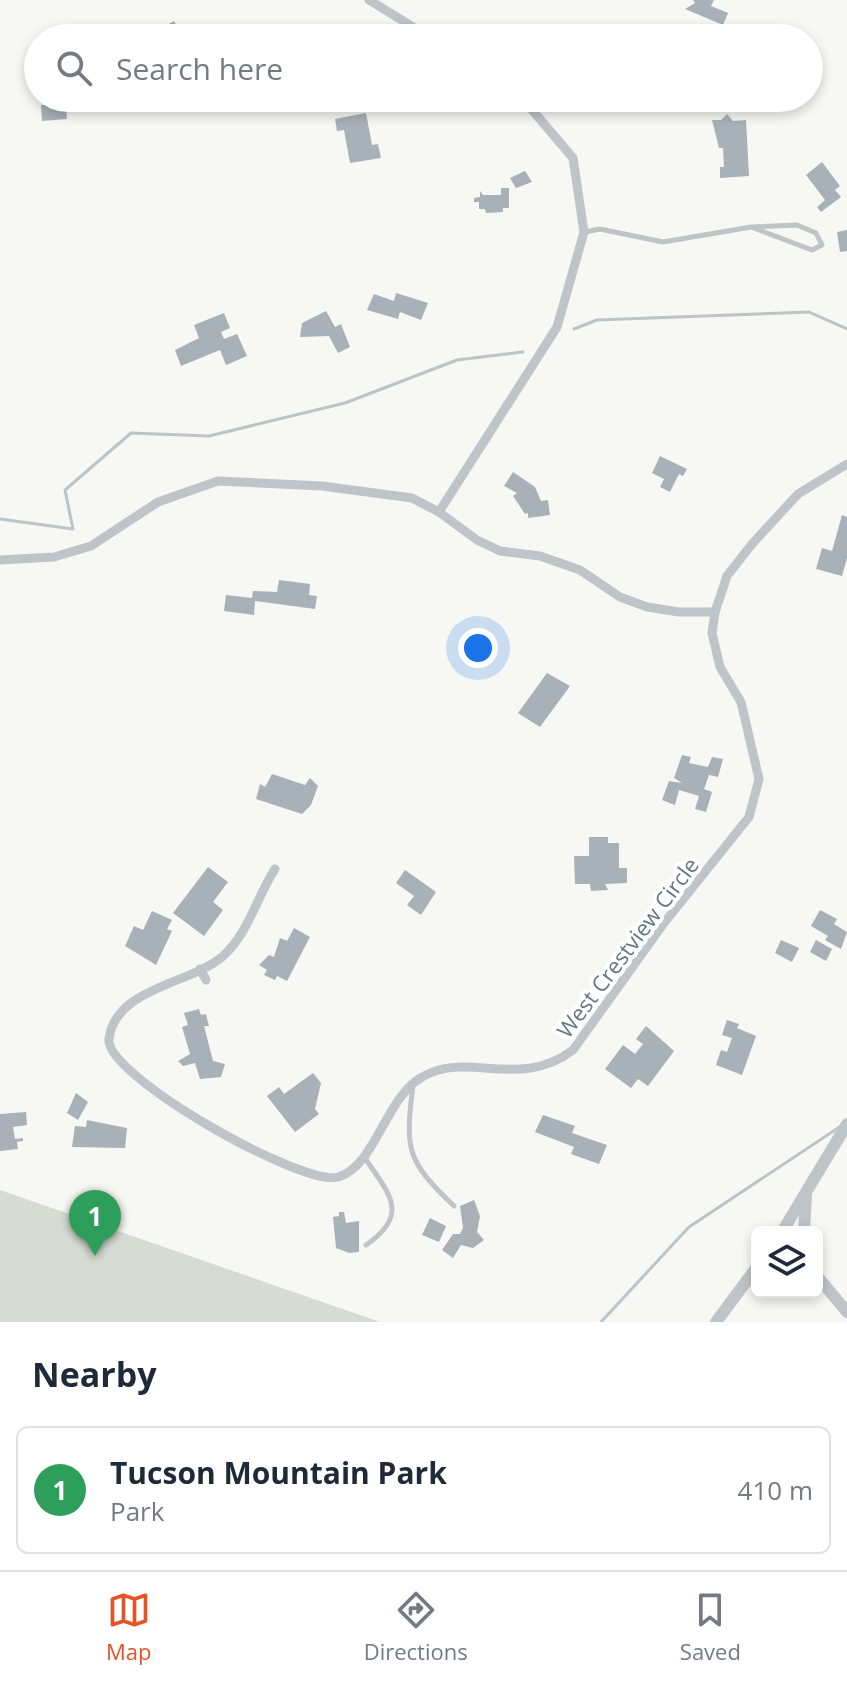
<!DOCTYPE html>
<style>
body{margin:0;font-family:"Open Sans",sans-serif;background:#f6f6f7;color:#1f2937}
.controls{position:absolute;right:24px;bottom:24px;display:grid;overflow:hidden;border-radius:12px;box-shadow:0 4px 12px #0003}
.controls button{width:72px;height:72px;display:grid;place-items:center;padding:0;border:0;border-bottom:2px solid #e0e1e3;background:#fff;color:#1f2937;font:40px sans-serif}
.you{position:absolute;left:478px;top:648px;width:28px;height:28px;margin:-20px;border:6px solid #fff;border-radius:50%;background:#1a73e8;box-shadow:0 0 0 12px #1a73e833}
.badge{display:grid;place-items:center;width:52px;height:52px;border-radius:50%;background:#e45226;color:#fff;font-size:26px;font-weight:700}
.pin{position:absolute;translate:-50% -66px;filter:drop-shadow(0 2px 4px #0008)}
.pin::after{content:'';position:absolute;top:42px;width:28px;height:24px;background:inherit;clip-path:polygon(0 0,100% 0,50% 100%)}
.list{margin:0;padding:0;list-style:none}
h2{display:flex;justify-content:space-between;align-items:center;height:104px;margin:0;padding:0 32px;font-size:34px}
h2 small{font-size:26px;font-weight:400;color:#747a83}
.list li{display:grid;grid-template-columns:52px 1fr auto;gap:24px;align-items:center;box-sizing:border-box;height:128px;margin:0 16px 16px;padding:0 16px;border:2px solid #e0e1e3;border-radius:12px}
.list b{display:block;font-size:30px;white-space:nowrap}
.list p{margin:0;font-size:26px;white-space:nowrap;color:#747a83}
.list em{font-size:26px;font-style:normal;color:#747a83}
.icon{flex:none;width:44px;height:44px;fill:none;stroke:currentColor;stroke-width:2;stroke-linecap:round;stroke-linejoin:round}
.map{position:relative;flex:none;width:847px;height:1322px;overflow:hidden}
.search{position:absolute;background:#fff;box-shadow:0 4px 12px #0003;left:24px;right:24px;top:24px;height:88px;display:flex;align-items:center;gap:20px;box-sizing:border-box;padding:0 28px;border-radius:44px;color:#747a83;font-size:30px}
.sheet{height:248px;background:#fff}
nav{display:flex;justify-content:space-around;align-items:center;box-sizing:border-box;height:112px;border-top:2px solid #e0e1e3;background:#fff;font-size:22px;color:#747a83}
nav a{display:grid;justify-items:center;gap:4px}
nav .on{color:#e45226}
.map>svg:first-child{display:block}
.green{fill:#d6dcd3}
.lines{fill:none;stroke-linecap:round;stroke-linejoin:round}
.stream{stroke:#bac5ca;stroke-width:3}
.building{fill:#a8b1b7}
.service{stroke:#bfc4c8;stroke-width:5}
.minor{stroke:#bfc4c8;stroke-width:9}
.tertiary{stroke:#bfc4c8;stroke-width:12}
.labels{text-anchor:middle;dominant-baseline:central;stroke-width:8;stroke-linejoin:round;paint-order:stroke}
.street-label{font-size:22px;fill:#657785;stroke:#fff}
</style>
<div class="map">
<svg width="847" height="1322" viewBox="0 0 847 1322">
<rect width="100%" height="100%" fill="#f7f7f3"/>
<!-- green -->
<polygon class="green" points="0,1190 380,1322 0,1322"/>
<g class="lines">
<!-- stream -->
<g class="stream">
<polyline points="574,329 597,320 809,312 847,329"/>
<polyline points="0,519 73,529 65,490 131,433 209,436 345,403 457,360 523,352"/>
<polyline points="601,1322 689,1227 841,1126"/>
</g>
</g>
<!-- building -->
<g class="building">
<polygon points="693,0 714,0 711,6 728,13 723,25 685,9 695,3"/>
<polygon points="174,21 184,38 144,38"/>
<polygon points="47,98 70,98 71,105 66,106 67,119 42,121 41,105 47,105"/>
<polygon points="366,113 372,145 378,144 381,158 350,163 344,130 337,131 335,119"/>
<polygon points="727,114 733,121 746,120 749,176 720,178 720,167 724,167 723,148 719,148 712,120 721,120"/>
<polygon points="822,162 840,186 835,190 841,197 821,212 817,207 825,200 806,175"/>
<polygon points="525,171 532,182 516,188 510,178"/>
<polygon points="501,188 509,188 509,208 503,208 503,212 486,213 485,209 479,209 479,202 474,202 474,198 480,197 480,191 483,195 501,195"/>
<polygon points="847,230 847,251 840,252 837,232"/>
<polygon points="396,293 428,303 421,320 400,312 398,319 367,310 374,294 394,301"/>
<polygon points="326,311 335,327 341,324 350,347 338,353 329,336 300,337 302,323"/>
<polygon points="224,313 230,328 221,332 224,339 237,334 247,356 226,365 220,350 181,366 175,350 199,338 194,325"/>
<polygon points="660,456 687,469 683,476 679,474 670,492 660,487 664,479 652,473"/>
<polygon points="513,472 535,487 541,501 548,500 550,515 528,518 528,513 525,514 513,496 517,493 504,486"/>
<polygon points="842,515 847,517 847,558 842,576 816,569 822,548 832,551"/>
<polygon points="279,580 310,584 309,595 317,596 315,609 255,601 254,615 224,611 226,595 252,598 253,591 277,592"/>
<polygon points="547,673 570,686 540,727 518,713"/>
<polygon points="682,755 691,757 689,763 708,767 712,757 723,759 718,777 709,775 704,789 712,792 706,812 695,809 699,796 679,790 675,805 662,800 669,781 682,783 674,778"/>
<polygon points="272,774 305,785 310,778 318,786 311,805 302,814 256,799 260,784 265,787"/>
<polygon points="589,837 608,837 608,843 619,843 619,868 627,868 627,883 605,884 608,890 591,891 590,884 575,884 574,856 589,856"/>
<polygon points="208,867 228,882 213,902 223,910 204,936 173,913"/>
<polygon points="405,870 436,892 421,915 407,905 414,896 396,883"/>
<polygon points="820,910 837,919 834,924 847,932 841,949 825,940 828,936 811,926"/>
<polygon points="152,911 172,920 167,929 172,931 156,965 125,946 134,926 143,930"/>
<polygon points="294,928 310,937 287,981 277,976 275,980 264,975 267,970 259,965 269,955 274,957 280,938 287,941"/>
<polygon points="781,940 799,948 792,962 775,953"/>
<polygon points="816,940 832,949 826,961 810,952"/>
<polygon points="199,1009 201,1015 206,1014 209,1026 204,1026 213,1061 225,1064 221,1077 200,1079 195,1063 183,1066 178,1061 190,1054 182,1027 188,1025 184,1013"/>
<polygon points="727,1020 739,1024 737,1028 756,1036 742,1075 716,1065 721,1050 727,1052 732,1038 722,1035"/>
<polygon points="646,1026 674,1051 648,1086 638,1079 631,1088 605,1069 623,1045 635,1054 643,1044 636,1039"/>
<polygon points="313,1073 321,1083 315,1109 319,1114 295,1132 267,1096 279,1087 284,1094"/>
<polygon points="76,1093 88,1102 78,1120 67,1113"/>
<polygon points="26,1112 27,1125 13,1127 15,1139 23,1138 23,1141 17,1142 18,1149 0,1151 0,1114"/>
<polygon points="543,1115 575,1126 572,1133 607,1145 599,1164 571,1154 574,1147 535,1132"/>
<polygon points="87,1120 127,1128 125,1148 72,1147 75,1126 86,1127"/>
<polygon points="474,1200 480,1216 477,1232 484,1240 473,1248 461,1245 453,1258 442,1250 453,1234 460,1234 463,1228 460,1206"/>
<polygon points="339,1212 344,1212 346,1223 359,1221 359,1252 349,1253 336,1248 333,1217 339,1216"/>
<polygon points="430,1218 446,1226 439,1242 422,1235"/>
</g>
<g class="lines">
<!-- service -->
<g class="service">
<polyline points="585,232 600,229 663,242 751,227 812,250 822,245 816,233 797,225 751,227"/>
<path d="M413,1085C405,1150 406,1160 454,1206"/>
<path d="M365,1158C389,1194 411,1214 366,1245"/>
</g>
<!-- minor -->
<g class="minor">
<polyline points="369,0 431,38"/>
<polyline points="439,512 557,327 584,232 573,158 522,98"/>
<polyline points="0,560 54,557 91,546 158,502 218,481 322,486 412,498 439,512 477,540 500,551 540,556 580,570 620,597 647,607 679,612 715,612"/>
<path d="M275,869C256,898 249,933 222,957C190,984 115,988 109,1039C104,1075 302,1187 338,1177C375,1167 385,1098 422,1077C467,1050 519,1091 573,1050L664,923L749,817L759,779L741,702L720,667L712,633L715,612L727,576L752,544L798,494L847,464"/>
<polyline points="200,969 206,980"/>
</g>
<!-- tertiary -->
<g class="tertiary">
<polyline points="782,1232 847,1124"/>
<polyline points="804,1232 806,1195"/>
<polyline points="817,1276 847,1312"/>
<polyline points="716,1322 757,1267"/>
</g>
</g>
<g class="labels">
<!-- street labels -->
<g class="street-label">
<text transform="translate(627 947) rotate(-53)">West Crestview Circle</text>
</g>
</g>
</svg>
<div class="controls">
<button><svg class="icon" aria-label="layers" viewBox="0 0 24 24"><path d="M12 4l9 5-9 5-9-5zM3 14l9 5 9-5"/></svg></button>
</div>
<div class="you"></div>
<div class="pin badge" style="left:95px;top:1256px;background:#2e9e5b">1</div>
<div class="search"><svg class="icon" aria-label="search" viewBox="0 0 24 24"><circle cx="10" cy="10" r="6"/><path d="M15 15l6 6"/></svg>Search here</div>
</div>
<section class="sheet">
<h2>Nearby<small></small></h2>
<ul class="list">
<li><span class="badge" style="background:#2e9e5b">1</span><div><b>Tucson Mountain Park</b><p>Park</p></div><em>410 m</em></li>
</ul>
</section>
<nav>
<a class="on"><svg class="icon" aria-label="map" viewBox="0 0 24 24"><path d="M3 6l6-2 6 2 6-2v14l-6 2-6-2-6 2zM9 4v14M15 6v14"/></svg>Map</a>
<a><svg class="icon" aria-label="directions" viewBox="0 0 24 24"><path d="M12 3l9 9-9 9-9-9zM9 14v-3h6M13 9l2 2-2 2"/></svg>Directions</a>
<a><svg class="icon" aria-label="saved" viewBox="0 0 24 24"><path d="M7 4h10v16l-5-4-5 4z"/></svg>Saved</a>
</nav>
